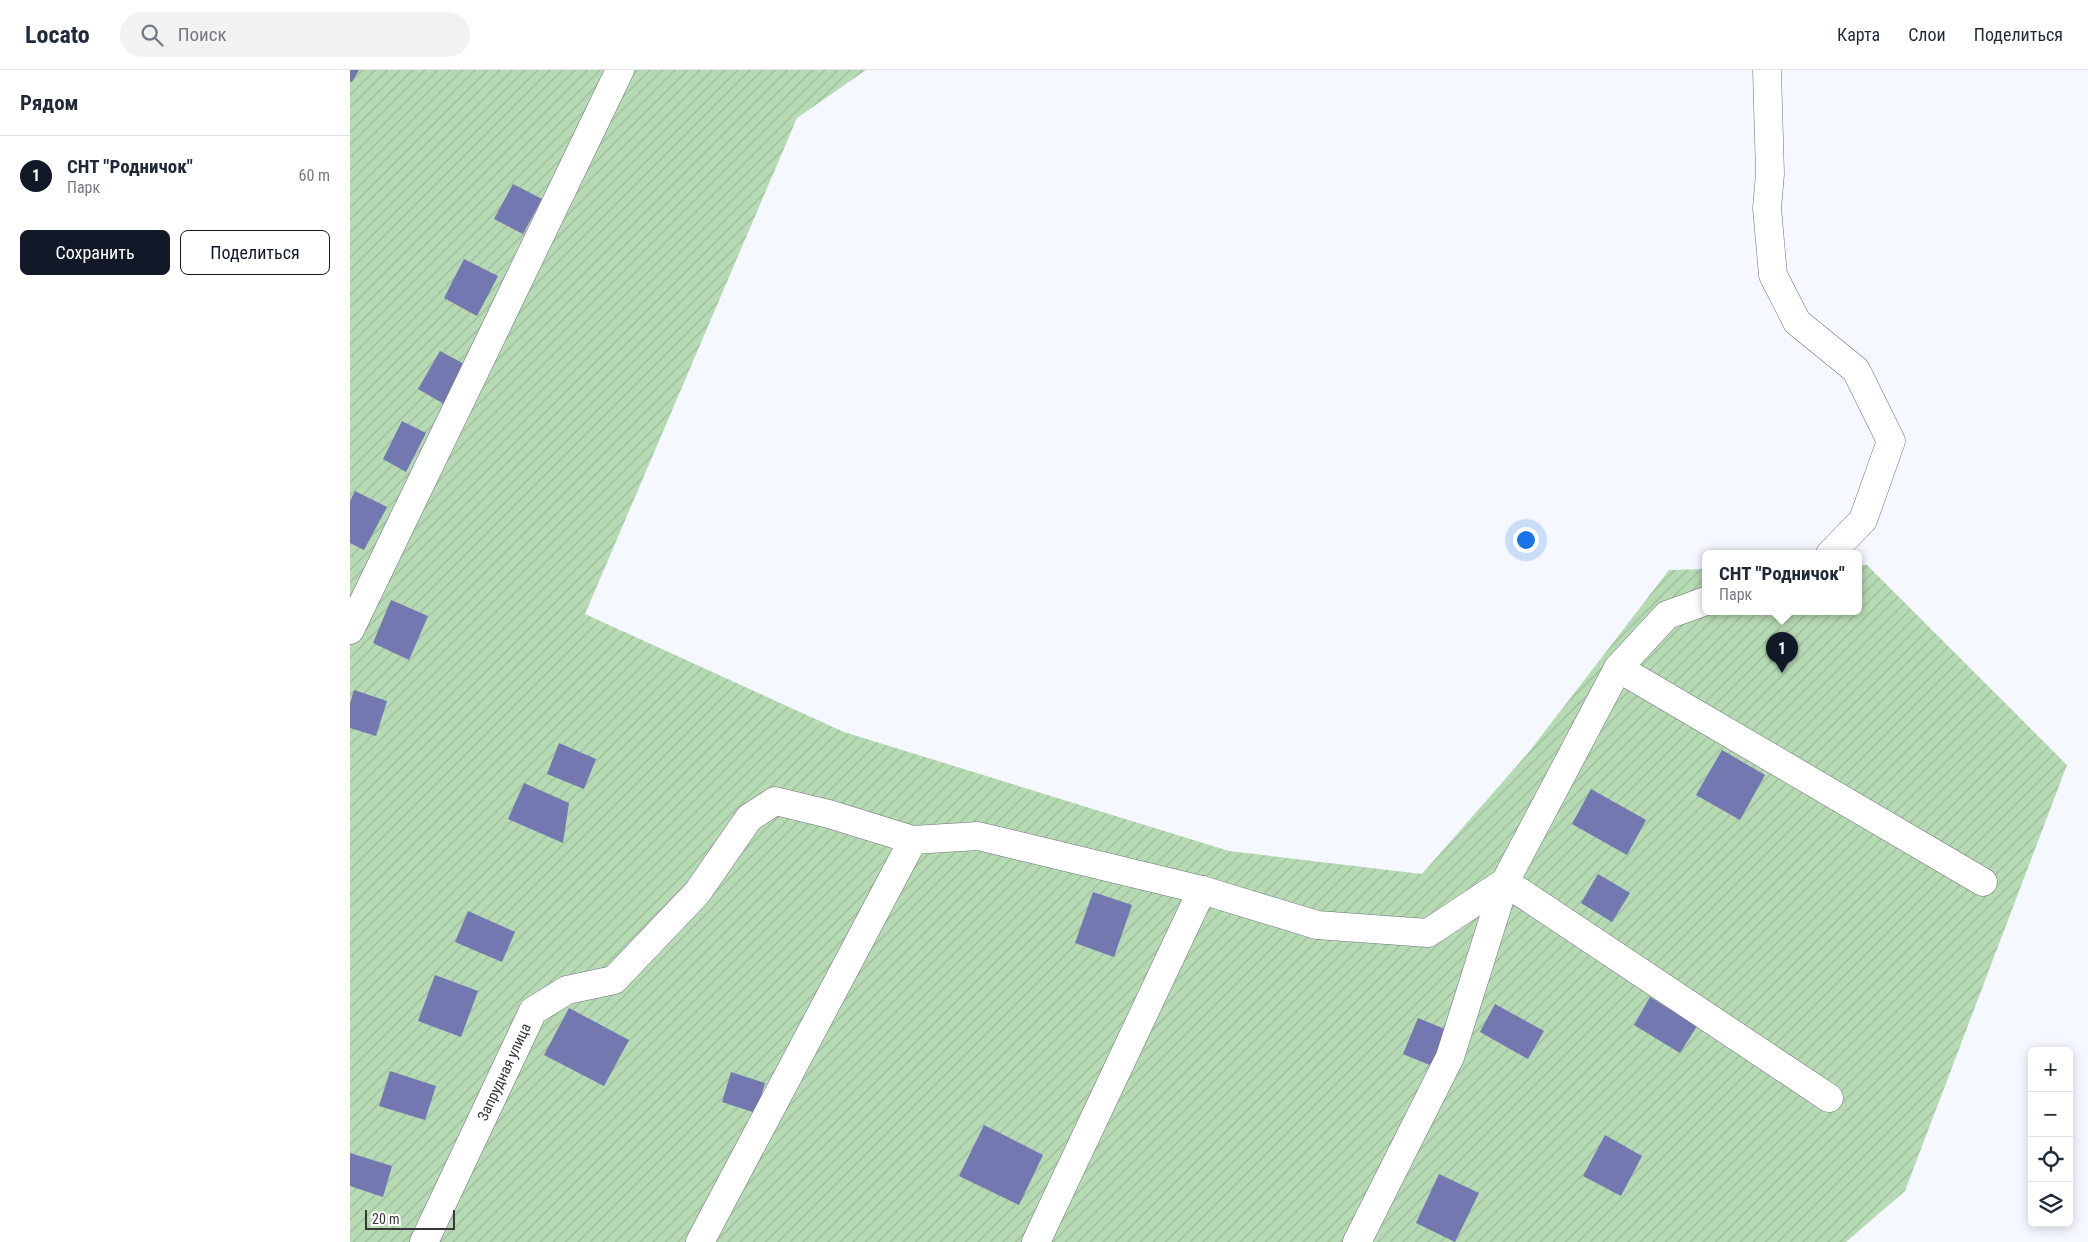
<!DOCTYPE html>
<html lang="ru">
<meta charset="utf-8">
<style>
body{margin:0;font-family:"Roboto Condensed",sans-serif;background:#f2f2f3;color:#1f2937}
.controls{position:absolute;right:15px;bottom:15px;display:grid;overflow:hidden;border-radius:8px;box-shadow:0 2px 12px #0003}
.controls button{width:45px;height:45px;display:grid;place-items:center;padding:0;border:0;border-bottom:1px solid #e0e1e3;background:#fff;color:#1f2937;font:25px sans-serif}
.scale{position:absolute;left:15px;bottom:12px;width:90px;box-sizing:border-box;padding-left:5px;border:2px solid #36363b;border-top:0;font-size:14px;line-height:18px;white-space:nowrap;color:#36363b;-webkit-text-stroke:4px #fff;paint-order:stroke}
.you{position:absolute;left:1175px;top:469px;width:18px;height:18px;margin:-12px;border:4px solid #fff;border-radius:50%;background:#1a73e8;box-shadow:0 0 0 8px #1a73e833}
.badge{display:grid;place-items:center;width:32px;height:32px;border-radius:50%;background:#111827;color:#fff;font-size:16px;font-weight:700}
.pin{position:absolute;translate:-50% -41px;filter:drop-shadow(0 1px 2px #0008)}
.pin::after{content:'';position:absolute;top:26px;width:18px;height:15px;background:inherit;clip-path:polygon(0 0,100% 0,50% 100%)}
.popup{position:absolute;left:1352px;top:480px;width:160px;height:65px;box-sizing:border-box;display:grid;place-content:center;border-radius:8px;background:#fff;filter:drop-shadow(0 1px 4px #0005);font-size:16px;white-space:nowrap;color:#747a83}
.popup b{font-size:19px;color:#1f2937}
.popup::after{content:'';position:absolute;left:50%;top:100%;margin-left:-10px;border:10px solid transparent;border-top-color:#fff}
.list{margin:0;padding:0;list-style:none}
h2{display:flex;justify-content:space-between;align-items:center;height:65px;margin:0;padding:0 20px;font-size:21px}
h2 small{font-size:16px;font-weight:400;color:#747a83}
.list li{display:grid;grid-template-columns:32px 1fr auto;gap:15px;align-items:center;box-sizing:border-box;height:80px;padding:0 20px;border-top:1px solid #e0e1e3}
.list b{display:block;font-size:19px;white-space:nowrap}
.list p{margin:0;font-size:16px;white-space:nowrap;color:#747a83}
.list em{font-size:16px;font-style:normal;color:#747a83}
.actions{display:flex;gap:10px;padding:15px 20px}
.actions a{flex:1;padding:11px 0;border:1px solid #111827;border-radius:8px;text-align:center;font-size:18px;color:#111827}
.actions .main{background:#111827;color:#fff}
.icon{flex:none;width:28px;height:28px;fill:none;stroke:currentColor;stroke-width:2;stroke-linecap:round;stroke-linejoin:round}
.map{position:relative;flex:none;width:1738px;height:1172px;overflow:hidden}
header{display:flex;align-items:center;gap:30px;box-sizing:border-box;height:70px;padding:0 25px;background:#fff;border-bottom:1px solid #e0e1e3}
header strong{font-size:24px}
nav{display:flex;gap:28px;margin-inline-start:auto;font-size:18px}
.search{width:350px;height:45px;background:#f2f2f3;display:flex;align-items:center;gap:12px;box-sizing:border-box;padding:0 18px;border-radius:28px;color:#747a83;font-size:19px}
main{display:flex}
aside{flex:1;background:#fff}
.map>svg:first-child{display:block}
.garden{fill:url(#garden-furrows)}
.building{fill:#7378b0}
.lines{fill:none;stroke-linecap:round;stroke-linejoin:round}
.minor-casing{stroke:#6d6f7a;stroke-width:29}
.minor{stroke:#fff;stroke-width:28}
.labels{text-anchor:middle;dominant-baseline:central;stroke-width:5;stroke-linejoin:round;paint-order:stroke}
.street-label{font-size:15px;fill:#36363b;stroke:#fff}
</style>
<header>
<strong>Locato</strong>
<div class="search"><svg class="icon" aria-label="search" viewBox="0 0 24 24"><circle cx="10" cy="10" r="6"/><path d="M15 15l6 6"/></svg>Поиск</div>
<nav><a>Карта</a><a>Слои</a><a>Поделиться</a></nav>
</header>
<main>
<aside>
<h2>Рядом<small></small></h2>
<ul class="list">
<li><span class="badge">1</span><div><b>СНТ &quot;Родничок&quot;</b><p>Парк</p></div><em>60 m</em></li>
</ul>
<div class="actions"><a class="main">Сохранить</a><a>Поделиться</a></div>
</aside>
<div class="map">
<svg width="1738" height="1172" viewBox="0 0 1738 1172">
<defs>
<pattern id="garden-furrows" width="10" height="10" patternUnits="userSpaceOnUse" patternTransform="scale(1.25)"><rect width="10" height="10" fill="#b6dab3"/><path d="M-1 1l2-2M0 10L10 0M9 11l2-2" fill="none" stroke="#9dbc9b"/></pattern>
</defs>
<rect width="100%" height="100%" fill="#f6f8ff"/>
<!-- garden -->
<polygon class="garden" points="0,0 516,0 447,48 235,544 494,662 879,781 1072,804 1178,683 1319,500 1356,499 1356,542 1508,542 1508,495 1517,495 1717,695 1555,1121 1496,1172 0,1172"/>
<!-- building -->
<g class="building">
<polygon points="0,0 9,0 2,12 0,11"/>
<polygon points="163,114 192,129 173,164 144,149"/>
<polygon points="114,189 148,206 127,246 94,228"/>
<polygon points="90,281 116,295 94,334 68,319"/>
<polygon points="52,351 76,363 56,402 33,389"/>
<polygon points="5,421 37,437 14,480 0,473 0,431"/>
<polygon points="41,530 78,546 59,590 23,573"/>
<polygon points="4,620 37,631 26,666 0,658 0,633"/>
<polygon points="209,673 246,689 234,719 197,704"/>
<polygon points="1372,680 1415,705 1390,750 1346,725"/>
<polygon points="174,713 219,733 213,773 158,749"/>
<polygon points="1241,719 1296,750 1277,785 1222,754"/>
<polygon points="1248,804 1280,823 1262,852 1231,833"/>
<polygon points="743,822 782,835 764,887 725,873"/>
<polygon points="118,841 165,862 152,892 105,872"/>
<polygon points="85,905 128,921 111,967 68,951"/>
<polygon points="1300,927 1347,956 1330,983 1284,955"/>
<polygon points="1145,934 1194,961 1178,989 1130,962"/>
<polygon points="219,938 279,970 254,1016 194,985"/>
<polygon points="1068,948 1097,960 1082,996 1053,984"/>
<polygon points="40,1001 86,1016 75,1050 29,1036"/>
<polygon points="381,1002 415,1013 406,1043 372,1032"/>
<polygon points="634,1055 693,1085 669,1135 609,1106"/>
<polygon points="1255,1065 1292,1086 1271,1126 1233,1106"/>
<polygon points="0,1083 42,1096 33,1127 0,1116"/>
<polygon points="1089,1104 1129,1123 1105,1172 1066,1153"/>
</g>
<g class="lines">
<defs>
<g id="minor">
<polyline points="1417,0 1420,104 1417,138 1423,205 1447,252 1506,300 1541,371 1513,450 1480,484"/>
<polyline points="0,560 270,0"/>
<polyline points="1268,598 1633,812"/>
<path id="s1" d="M74,1172L183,941L217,920L264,910L347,823L399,748L425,731L479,744L563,770L628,766L852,820L967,855L1078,863L1155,812L1268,598L1317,545L1356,531"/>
<polyline points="350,1172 563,770"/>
<polyline points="686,1172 852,820"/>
<polyline points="1007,1172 1100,987 1155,812 1479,1028"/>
</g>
</defs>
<!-- minor casing -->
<use href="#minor" class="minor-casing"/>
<!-- minor -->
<use href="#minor" class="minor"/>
</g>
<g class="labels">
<!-- street labels -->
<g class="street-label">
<text stroke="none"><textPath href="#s1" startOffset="188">Запрудная улица</textPath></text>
</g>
</g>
</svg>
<div class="controls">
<button>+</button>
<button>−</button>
<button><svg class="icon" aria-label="locate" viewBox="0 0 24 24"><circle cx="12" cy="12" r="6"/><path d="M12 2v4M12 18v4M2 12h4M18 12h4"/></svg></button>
<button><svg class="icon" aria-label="layers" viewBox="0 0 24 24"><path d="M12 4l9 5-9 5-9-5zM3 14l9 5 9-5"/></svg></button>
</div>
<div class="scale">20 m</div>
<div class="you"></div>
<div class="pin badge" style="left:1432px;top:603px">1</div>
<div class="popup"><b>СНТ &quot;Родничок&quot;</b>Парк</div>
</div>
</main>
